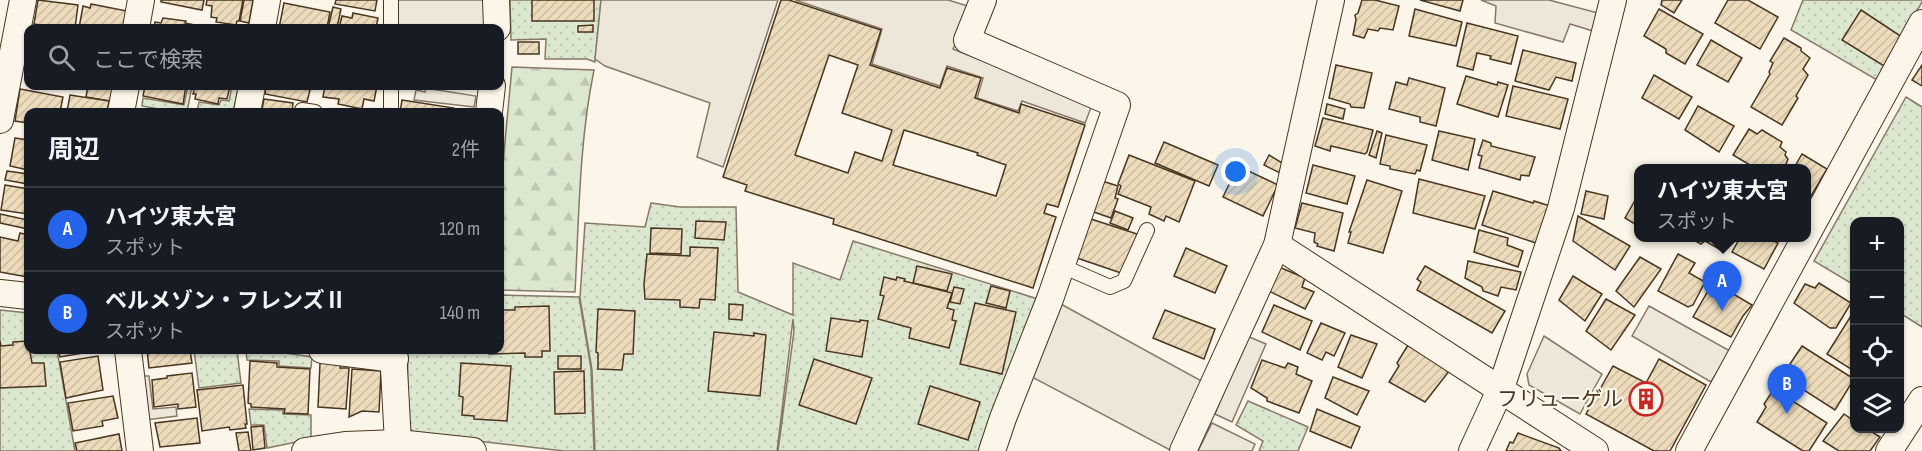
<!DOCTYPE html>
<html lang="ja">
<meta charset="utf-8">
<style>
body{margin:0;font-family:"Sofia Sans Condensed","Noto Sans JP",sans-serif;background:#242831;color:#f1f3f6}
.controls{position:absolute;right:18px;bottom:18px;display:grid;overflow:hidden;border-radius:12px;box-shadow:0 2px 4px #0004}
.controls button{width:54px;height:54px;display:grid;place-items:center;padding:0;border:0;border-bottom:2px solid #363941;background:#171b24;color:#f1f3f6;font:30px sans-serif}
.you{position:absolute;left:1236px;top:172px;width:21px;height:21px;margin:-15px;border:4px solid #fff;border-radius:50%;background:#1a73e8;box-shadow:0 0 0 9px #1a73e833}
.badge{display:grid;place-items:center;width:39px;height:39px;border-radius:50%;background:#2563eb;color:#fff;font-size:20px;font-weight:700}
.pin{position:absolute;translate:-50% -50px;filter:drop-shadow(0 2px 3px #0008)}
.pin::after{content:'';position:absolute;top:32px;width:21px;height:18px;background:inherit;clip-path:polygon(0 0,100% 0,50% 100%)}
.popup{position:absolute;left:1634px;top:164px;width:177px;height:78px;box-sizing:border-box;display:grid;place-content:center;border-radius:12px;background:#171b24;filter:drop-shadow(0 2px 4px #0005);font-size:20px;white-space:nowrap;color:#9ea1a6}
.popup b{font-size:22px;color:#f1f3f6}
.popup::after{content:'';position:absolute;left:50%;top:100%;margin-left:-12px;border:12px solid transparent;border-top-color:#171b24}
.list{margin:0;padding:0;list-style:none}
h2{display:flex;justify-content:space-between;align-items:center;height:78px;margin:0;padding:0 24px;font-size:26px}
h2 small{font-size:20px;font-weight:400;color:#9ea1a6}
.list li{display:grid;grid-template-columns:39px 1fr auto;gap:18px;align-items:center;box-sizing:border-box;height:84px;padding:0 24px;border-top:2px solid #363941}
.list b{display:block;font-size:22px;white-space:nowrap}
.list p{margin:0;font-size:20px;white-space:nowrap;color:#9ea1a6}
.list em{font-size:20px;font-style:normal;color:#9ea1a6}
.icon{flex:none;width:33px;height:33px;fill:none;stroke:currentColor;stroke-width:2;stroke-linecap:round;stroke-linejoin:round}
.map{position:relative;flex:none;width:1922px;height:451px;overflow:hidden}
.search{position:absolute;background:#171b24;box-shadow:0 2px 4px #0004;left:24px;top:24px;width:480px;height:66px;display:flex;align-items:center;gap:15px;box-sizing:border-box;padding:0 21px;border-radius:12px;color:#9ea1a6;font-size:22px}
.panel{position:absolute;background:#171b24;box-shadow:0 2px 4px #0004;left:24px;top:108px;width:480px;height:246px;border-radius:12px}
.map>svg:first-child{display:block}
.grass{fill:url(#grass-dots);stroke:#887966;stroke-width:1.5}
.forest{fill:url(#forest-firs);stroke:#887966;stroke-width:1.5}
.parking{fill:#ede7d9;stroke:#887966;stroke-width:1.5}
.building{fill:url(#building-hatch);stroke:#4a3520;stroke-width:1.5;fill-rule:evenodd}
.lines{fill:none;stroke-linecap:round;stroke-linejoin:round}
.service-casing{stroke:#4a3520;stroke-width:16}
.minor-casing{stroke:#4a3520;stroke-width:28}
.service{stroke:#fbf6e9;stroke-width:14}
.minor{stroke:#fbf6e9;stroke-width:26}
.labels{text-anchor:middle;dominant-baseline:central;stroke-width:4.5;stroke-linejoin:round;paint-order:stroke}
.poi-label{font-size:21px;fill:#4a3520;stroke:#fbf6e9;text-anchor:end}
</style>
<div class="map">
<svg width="1922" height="451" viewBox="0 0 1922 451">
<defs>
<pattern id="grass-dots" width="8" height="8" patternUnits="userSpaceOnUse" patternTransform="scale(1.5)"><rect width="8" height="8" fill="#dce7d0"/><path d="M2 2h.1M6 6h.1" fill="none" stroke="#bec7b2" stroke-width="1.8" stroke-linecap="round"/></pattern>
<pattern id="forest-firs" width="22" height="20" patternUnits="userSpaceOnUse" patternTransform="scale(1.5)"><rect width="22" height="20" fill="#dce7d0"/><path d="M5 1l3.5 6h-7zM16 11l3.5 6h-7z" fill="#bec7b2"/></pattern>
<pattern id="building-hatch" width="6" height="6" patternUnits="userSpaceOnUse" patternTransform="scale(1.5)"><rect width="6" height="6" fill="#ecdcbc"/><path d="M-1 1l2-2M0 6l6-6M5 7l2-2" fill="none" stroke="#ccbda1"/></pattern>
</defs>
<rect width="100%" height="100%" fill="#fbf6e9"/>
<!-- grass -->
<g class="grass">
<polygon points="510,0 601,0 595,62 587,59 545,59 546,39 511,40"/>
<polygon points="1803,0 1922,0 1922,2 1877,80 1791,30"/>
<polygon points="188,86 192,86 187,112 176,112 142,106 143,98 184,105"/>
<polygon points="232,86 239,86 233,112 197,112 199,102 219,105 221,100 229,101"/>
<polygon points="1906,97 1922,107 1922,327 1900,313 1900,222 1854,222 1854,285 1814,261"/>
<polygon points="651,203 680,207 736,207 738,292 793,315 793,263 840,280 853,241 1041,300 983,451 778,451 794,331 793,319 777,451 595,451 592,370 580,298 585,223 645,227"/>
<polygon points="500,295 579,297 591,369 594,451 564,451 415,434 407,425 408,350 500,350"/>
<polygon points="0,310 28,313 28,350 57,350 75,451 0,451"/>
<polygon points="194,350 237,350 241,383 199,388"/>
<polygon points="246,350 265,350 312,357 311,368 279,366 279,361 247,360"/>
<polygon points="1248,401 1308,427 1298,451 1259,451 1263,441 1236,425"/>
<polygon points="249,409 283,410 283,414 311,415 311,439 267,448 264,425 251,425"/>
</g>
<!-- forest -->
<path class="forest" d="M512,67L594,70C579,143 579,218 575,292L500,290V169L503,163Z"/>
<!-- parking -->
<g class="parking">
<rect x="396" y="0" width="88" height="28"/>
<polygon points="601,0 778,0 723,167 697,157 710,103 605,66 595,59"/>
<polygon points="795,0 948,0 971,7 953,49 1092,105 1085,123 1022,101 1018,111 977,98 983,78 947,66 940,86 872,64 882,29"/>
<polygon points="1481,0 1549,0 1598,13 1593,31 1570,24 1563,42 1495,23 1496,6"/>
<polygon points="425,88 476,96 474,107 414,100 416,90 425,92"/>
<polygon points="1059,303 1207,384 1172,451 1030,376"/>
<polygon points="1649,306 1730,351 1711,382 1632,336"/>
<polygon points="1247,336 1266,344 1232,422 1215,414"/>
<polygon points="1544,336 1602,374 1580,414 1529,385 1527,374"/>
<polygon points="142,376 149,376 153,409 176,407 177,416 146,420"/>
<polygon points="1212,423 1255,444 1252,451 1198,451"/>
</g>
<!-- building -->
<g class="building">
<polygon points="38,0 78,5 75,28 57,28 34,24"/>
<polygon points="161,0 204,0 202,10 161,2"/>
<polygon points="207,0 243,0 239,21 237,21 236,25 216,22 217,18 211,17 212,6 206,5"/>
<polygon points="244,0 253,0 249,23 240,21"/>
<polygon points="336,0 377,0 375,11 335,4"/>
<rect x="532" y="0" width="62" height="21"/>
<path d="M781,0H789L881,30L870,65L940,88L947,68L981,78L975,98L1019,113L1021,104L1085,125L1058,207L1047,204L1044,213L1056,217L1033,288L833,224L834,219L745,191L747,185L723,177ZM829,55L858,65L842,113L892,130L882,161L855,152L848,173L795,155ZM904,130L978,153L977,155L1006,165L996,196L893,165Z"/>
<polygon points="1362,0 1375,0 1399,6 1393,30 1380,28 1378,31 1368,29 1364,38 1353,35 1356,20 1355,15 1358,13"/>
<polygon points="1420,0 1463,0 1460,11"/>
<polygon points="1662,0 1682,0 1674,13 1661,5"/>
<polygon points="1728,0 1748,0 1778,17 1760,49 1715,23"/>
<polygon points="284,3 330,12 327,28 279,28"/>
<polygon points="91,4 127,11 123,28 79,28 83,6 90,8"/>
<polygon points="333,7 341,9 337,28 328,28"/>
<polygon points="1415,9 1462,22 1456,46 1409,36"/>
<polygon points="1659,9 1703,34 1685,64 1666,53 1666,49 1644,36"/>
<polygon points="1861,10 1902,37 1884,66 1842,40"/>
<polygon points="353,13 378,18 376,28 339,28 342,16 352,18"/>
<polygon points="163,18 186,21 185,23 200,26 200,28 154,28 155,22 161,23"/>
<polygon points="1467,23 1518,36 1511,64 1490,59 1491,56 1477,53 1473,70 1457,66"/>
<polygon points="593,25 593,32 578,32 578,26"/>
<polygon points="1784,38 1801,48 1801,51 1810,58 1803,69 1808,75 1796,96 1798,98 1782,125 1751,107 1770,74 1769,72 1773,63 1770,61"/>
<polygon points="1711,40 1742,58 1728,82 1697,65"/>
<rect x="518" y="42" width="21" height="12"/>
<polygon points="1523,50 1576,63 1572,81 1556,77 1549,90 1515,81"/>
<polygon points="1336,65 1372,73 1364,108 1351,107 1350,104 1329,98"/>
<polygon points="1922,65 1922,86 1912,80"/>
<polygon points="1654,75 1692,97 1679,119 1642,98"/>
<polygon points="1466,76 1497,85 1498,82 1508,85 1498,117 1457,104"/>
<polygon points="1409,78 1445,88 1436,126 1420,122 1420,117 1389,109 1396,82 1407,85"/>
<polygon points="88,86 105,86 113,89 110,101 86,97"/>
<polygon points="145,86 186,86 183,104 143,96"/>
<polygon points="195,86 230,86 227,99 219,98 218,104 195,99 196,94 193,94"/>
<polygon points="266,86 307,86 306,89 310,90 307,102 265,94"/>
<polygon points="325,86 377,86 374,101 364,99 362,109 338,104 339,99 323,97"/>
<polygon points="1513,86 1568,99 1560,129 1506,116"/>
<polygon points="20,89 63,97 60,112 28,112 28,123 15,121"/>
<polygon points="70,95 109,101 107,112 67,112"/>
<polygon points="264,99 293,103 292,112 262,109"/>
<polygon points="402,100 454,108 453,112 400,112"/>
<polygon points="1327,104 1345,109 1343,119 1325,114"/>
<polygon points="1698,106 1734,126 1719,152 1685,130"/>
<polygon points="1323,118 1373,130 1367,152 1365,154 1331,146 1330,151 1315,146"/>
<polygon points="1749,129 1757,134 1762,130 1782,142 1780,147 1786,152 1785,155 1788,159 1786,164 1791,167 1791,168 1755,168 1733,155"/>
<polygon points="1377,131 1382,133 1376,158 1369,155"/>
<polygon points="1439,131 1475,139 1468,170 1432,160"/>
<polygon points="1386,135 1427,145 1420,171 1417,170 1415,174 1390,169 1390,166 1380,164"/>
<polygon points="15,138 28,140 28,170 10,166"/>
<polygon points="1483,140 1491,143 1491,146 1535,157 1529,176 1521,175 1520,180 1479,168 1482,156 1478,155"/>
<polygon points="1164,142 1218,165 1209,186 1155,163"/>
<polygon points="1802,154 1827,169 1807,203 1806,168 1794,168"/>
<polygon points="1129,155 1195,181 1179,222 1166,216 1164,221 1149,214 1151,207 1118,194 1121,186 1118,184"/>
<polygon points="1269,155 1284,164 1280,173 1264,165"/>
<polygon points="1313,165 1355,176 1347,204 1306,193"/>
<polygon points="1238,166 1278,185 1263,216 1223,197"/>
<polygon points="7,171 28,174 28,184 5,180"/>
<polygon points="1419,179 1485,196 1475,229 1413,213"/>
<polygon points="1367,180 1402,191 1383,253 1348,243 1351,232 1349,232"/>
<polygon points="1102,181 1118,186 1115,198 1118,199 1111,218 1091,211"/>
<polygon points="5,185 28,189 28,214 1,210"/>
<polygon points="1493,191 1533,203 1534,201 1550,206 1536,243 1482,225"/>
<polygon points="1586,191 1608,196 1604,219 1581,214"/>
<polygon points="1638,195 1638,226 1625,218"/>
<polygon points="1302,203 1343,213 1334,251 1317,246 1318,244 1314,242 1315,233 1295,228"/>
<polygon points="1115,211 1133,218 1128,230 1110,223"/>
<polygon points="0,214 28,220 28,229 0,223"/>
<polygon points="1578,216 1630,246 1615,270 1573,241"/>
<polygon points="1091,219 1137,234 1124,274 1077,258"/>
<polygon points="696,221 726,222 724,240 695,238"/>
<polygon points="651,228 682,229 681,254 650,253"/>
<polygon points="1479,230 1508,238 1507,245 1523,251 1518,267 1474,252"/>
<polygon points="20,233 28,235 28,277 0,272 0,237 18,241"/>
<polygon points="1690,238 1728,238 1721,250 1705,241 1701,244"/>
<polygon points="1740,238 1767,238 1778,243 1764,269 1732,252"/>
<polygon points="690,247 718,248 715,300 700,299 699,308 680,307 680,300 645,299 644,284 647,254 690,256"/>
<polygon points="1186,248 1227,266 1215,293 1174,276"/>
<polygon points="1678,254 1695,263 1689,273 1705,282 1693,305 1688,307 1658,291"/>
<polygon points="1640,257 1661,269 1634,307 1616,291"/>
<polygon points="1468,261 1521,272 1516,290 1501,287 1498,296 1483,291 1482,287 1465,278"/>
<polygon points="917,266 952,274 947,291 913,283"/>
<polygon points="1425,266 1505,311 1492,333 1417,290 1421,282 1417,279"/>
<polygon points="1279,267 1305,278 1302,287 1314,292 1305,309 1269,291"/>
<polygon points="1573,276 1602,294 1585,321 1559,300"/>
<polygon points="884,277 896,280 897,277 905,279 904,281 952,293 947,308 954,310 952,320 956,321 949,348 909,338 911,328 878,319 884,296 880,295"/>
<polygon points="1819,283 1851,303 1836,328 1830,328 1794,303 1805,284 1815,288"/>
<polygon points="1712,284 1717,287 1720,286 1752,305 1743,316 1731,337 1693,317"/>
<polygon points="991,286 1010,291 1006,308 986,303"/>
<polygon points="954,287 964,289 960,304 950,302"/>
<polygon points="1606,299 1635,315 1611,350 1586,331"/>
<polygon points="975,303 1016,312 1002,374 960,364"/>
<polygon points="729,304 743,305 742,320 729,319"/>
<polygon points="1274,305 1312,321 1300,350 1262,332"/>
<polygon points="549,306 550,351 542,351 542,357 525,357 525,353 489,354 489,350 500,350 500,307 503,307 503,310 515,310 515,307"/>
<polygon points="598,309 635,311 633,354 624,354 622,370 598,369 598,353 596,352"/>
<polygon points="1165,310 1215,329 1204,359 1153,338"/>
<polygon points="1854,311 1854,371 1827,354"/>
<polygon points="831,318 860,322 860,320 868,321 862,357 826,351"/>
<polygon points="1321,323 1345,333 1334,356 1326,352 1322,360 1307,353"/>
<polygon points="714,332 754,336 754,333 766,335 760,396 708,391"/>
<polygon points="1351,335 1377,344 1362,378 1338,367"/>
<polygon points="0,341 1,346 13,345 13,342 28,341 32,363 44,363 46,386 0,388"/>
<polygon points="1408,345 1450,370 1425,402 1389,382 1399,366 1397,363"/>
<polygon points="1802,346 1854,379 1835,410 1785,378 1792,366 1790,364"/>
<polygon points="58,350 94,350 95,351 60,357"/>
<polygon points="147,350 190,350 192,363 149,368"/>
<polygon points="98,356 103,390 66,398 60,362"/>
<rect x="558" y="356" width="23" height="13"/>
<polygon points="814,359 872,378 856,424 799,405"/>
<polygon points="1659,359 1706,385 1670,451 1654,451 1586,414 1613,366 1646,383"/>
<polygon points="1262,360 1285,368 1288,363 1298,367 1296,374 1312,381 1299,413 1267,401 1267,398 1251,388"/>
<polygon points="250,361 277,363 277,367 310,369 308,414 284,413 285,409 251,407 251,404 248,403"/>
<polygon points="320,363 341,364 340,368 349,368 346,409 318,407"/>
<polygon points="461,363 511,366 507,421 474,419 474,416 462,415 463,397 459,396"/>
<polygon points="352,369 381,371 379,412 362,411 349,417"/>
<polygon points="584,371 585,413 555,414 554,372"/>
<polygon points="192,373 196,407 178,409 178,404 154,407 152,380 167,378 167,376"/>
<polygon points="1333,377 1369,391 1357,415 1325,398"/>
<polygon points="243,385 247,424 245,424 246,428 230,430 229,427 202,431 197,390"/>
<polygon points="930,386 980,402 968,440 918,424"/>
<polygon points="1774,389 1827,423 1809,451 1803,451 1757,422 1766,407 1764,404"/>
<polygon points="113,396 118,418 102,421 103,426 73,431 68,403"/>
<polygon points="1317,409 1360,427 1351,448 1310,431"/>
<polygon points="1844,414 1854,421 1854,428 1866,428 1880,437 1870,451 1839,451 1823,441"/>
<polygon points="197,418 200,443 160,447 155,423"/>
<polygon points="263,426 265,448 253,450 251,427"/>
<polygon points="248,432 251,451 239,451 236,433"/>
<polygon points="1518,433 1559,448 1561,451 1506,451 1510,442 1513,443"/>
<polygon points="119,434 122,451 77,451 75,443"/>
</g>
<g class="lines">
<defs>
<g id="service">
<polyline points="391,0 391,28"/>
<polyline points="391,86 391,112"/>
<polyline points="302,112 302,110 315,112"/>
<polyline points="1062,266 1110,287 1124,281 1147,230"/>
</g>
<g id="minor">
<polyline points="496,0 497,28"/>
<polyline points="983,0 967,40 1117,105 1050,299 1003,418 992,451"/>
<polyline points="136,28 141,0"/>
<polyline points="262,28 267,0"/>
<polyline points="121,112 126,86"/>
<polyline points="247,112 252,86"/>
<polyline points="489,112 492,86"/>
<polyline points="0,120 23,0"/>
<polyline points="1806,236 1922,23"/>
<polyline points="1277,245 1595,451"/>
<polyline points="0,293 28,296"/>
<polyline points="128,350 140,451"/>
<polyline points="322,350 395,359"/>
<polyline points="393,350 398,443"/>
<polyline points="305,451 345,445 398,443 473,451"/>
<polyline points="1183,451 1277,245 1331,0"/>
<polyline points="1472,451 1501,388 1561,208 1613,0"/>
<polyline points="1689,451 1805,238"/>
<polyline points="1889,451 1922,400"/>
</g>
</defs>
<!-- service casing -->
<use href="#service" class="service-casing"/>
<!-- minor casing -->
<use href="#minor" class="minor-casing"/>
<!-- service -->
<use href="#service" class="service"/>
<!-- minor -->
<use href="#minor" class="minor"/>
</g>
<!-- icons -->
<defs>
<symbol id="building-ring" viewBox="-11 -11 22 22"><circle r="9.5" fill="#fbf6e9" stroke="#c62828" stroke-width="1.5"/><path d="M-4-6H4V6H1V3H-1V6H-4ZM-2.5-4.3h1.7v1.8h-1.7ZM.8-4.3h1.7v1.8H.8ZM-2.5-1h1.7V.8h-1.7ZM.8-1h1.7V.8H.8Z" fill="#c62828"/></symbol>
</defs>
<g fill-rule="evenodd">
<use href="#building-ring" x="1627" y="380" width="38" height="38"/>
</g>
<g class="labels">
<!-- poi labels -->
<g class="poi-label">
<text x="1623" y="399">フリューゲル</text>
</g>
</g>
</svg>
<div class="controls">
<button>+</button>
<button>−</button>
<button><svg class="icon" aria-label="locate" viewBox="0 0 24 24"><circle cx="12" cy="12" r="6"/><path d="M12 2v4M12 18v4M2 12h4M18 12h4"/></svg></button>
<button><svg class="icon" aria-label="layers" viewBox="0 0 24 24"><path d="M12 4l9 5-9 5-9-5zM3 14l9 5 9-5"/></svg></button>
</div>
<div class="you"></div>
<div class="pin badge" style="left:1722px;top:311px">A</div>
<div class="popup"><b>ハイツ東大宮</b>スポット</div>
<div class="pin badge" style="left:1787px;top:414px">B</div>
<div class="search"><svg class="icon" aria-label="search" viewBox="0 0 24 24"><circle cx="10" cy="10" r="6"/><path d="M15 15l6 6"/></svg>ここで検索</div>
<section class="panel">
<h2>周辺<small>2件</small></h2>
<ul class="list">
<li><span class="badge">A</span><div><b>ハイツ東大宮</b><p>スポット</p></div><em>120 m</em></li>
<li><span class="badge">B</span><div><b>ベルメゾン・フレンズⅡ</b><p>スポット</p></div><em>140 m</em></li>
</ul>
</section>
</div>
